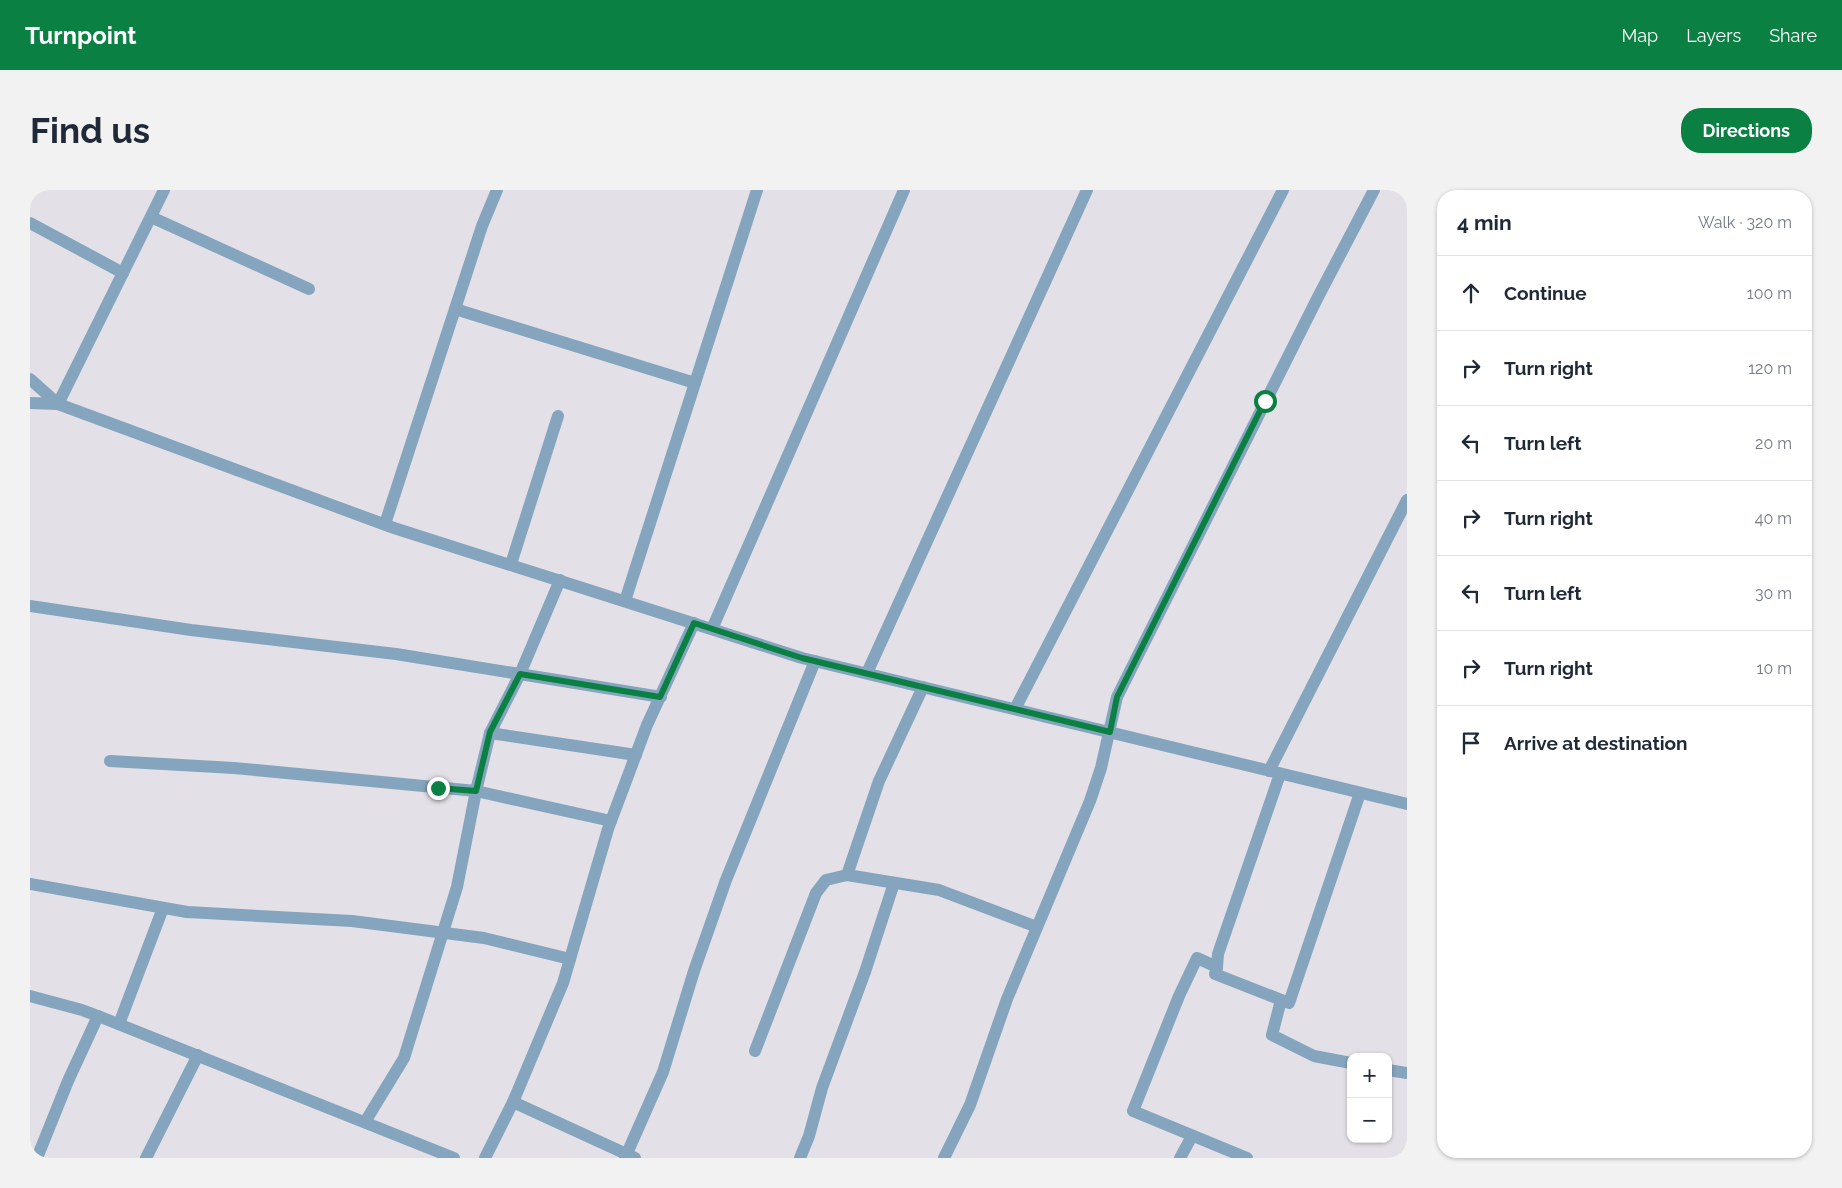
<!DOCTYPE html>
<meta charset="utf-8">
<style>
body{margin:0;font-family:Raleway,sans-serif;background:#f2f2f3;color:#1f2937}
.controls{position:absolute;right:15px;bottom:15px;display:grid;overflow:hidden;border-radius:10px;box-shadow:0 1px 4px #0004}
.controls button{width:45px;height:45px;display:grid;place-items:center;padding:0;border:0;border-bottom:1px solid #e0e1e3;background:#fff;color:#1f2937;font:25px sans-serif}
.stop{position:absolute;width:15px;height:15px;margin:-11px;border:4px solid #0b8043;border-radius:50%;background:#fff}
.stop.end{background:#0b8043;border-color:#fff;box-shadow:0 1px 5px #0008}
.list{margin:0;padding:0;list-style:none}
h2{display:flex;justify-content:space-between;align-items:center;height:65px;margin:0;padding:0 20px;font-size:21px}
h2 small{font-size:16px;font-weight:400;color:#747a83}
.list li{display:grid;grid-template-columns:32px 1fr auto;gap:15px;align-items:center;box-sizing:border-box;height:75px;padding:0 20px;border-top:1px solid #e0e1e3}
.list b{display:block;font-size:19px;white-space:nowrap}
.list em{font-size:16px;font-style:normal;color:#747a83}
.icon{flex:none;width:28px;height:28px;fill:none;stroke:currentColor;stroke-width:2;stroke-linecap:round;stroke-linejoin:round}
.map{position:relative;flex:none;width:1377px;height:968px;overflow:hidden;border-radius:20px}
header{display:flex;align-items:center;gap:30px;box-sizing:border-box;height:70px;padding:0 25px;background:#0b8043;color:#fff}
header strong{font-size:24px}
nav{display:flex;gap:28px;margin-inline-start:auto;font-size:18px}
.intro{display:flex;align-items:center;justify-content:space-between;box-sizing:border-box;height:120px;padding:0 30px}
h1{margin:0;font-size:35px}
.button{padding:12px 22px;border-radius:20px;background:#0b8043;color:#fff;font-size:18px;font-weight:700}
main{display:flex;gap:30px;padding:0 30px}
aside{flex:1;background:#fff;border-radius:20px;box-shadow:0 1px 4px #0004}
.map>svg:first-child{display:block}
.lines{fill:none;stroke-linecap:round;stroke-linejoin:round}
.street{stroke:#84a5bd;stroke-width:12}
.route{stroke:#0b8043;stroke-width:6}
</style>
<header>
<strong>Turnpoint</strong>
<nav><a>Map</a><a>Layers</a><a>Share</a></nav>
</header>
<div class="intro"><h1>Find us</h1><a class="button">Directions</a></div>
<main>
<div class="map">
<svg width="1377" height="968" viewBox="0 0 1377 968">
<rect width="100%" height="100%" fill="#e4e0e7"/>
<g class="lines">
<!-- street -->
<g class="street">
<polyline points="121,27 279,99"/>
<polyline points="0,33 93,83"/>
<polyline points="425,119 665,193"/>
<polyline points="0,189 28,214 364,338 772,468 1377,614"/>
<polyline points="0,213 28,214 134,0"/>
<polyline points="355,334 452,36 467,0"/>
<polyline points="481,374 528,226"/>
<polyline points="595,411 727,0"/>
<polyline points="0,416 161,440 366,464 631,507"/>
<polyline points="682,439 874,0"/>
<polyline points="837,483 1057,0"/>
<polyline points="985,519 1253,0"/>
<polyline points="460,543 606,565"/>
<polyline points="80,571 204,578 446,601 581,631"/>
<polyline points="1239,581 1377,310"/>
<polyline points="817,685 909,700 1007,737"/>
<polyline points="0,694 157,722 322,731 454,748 540,769"/>
<polyline points="1187,777 1185,784 1259,813 1330,603"/>
<polyline points="0,806 52,820 68,826 424,968"/>
<polyline points="1251,810 1242,845 1284,866 1321,873"/>
<polyline points="89,834 133,718"/>
<polyline points="725,861 786,703 796,690 817,685 849,591 893,497"/>
<polyline points="1358,880 1377,883"/>
<polyline points="483,912 605,968"/>
<polyline points="335,932 374,868 427,697 446,601 460,543 490,484 530,390"/>
<polyline points="7,968 38,891 68,826"/>
<polyline points="116,968 168,865"/>
<polyline points="455,968 483,912 533,793 578,639 617,535 664,433"/>
<polyline points="595,968 633,882 664,781 696,690 785,471"/>
<polyline points="770,968 779,946 792,898 835,782 864,693"/>
<polyline points="914,968 940,915 977,809 1060,611 1071,578 1087,507 1288,107 1344,0"/>
<polyline points="1150,968 1162,946"/>
<polyline points="1217,968 1103,921 1149,806 1167,768 1187,777 1188,764 1250,584"/>
</g>
</g>
<g class="lines">
<!-- route -->
<polyline class="route" points="408,598 446,601 460,542 490,484 630,507 664,433 772,468 1080,542 1087,507 1235,211"/>
</g>
</svg>
<div class="controls">
<button>+</button>
<button>−</button>
</div>
<div class="stop" style="left:1235px;top:211px"></div>
<div class="stop end" style="left:408px;top:598px"></div>
</div>
<aside>
<h2>4 min<small>Walk · 320 m</small></h2>
<ul class="list">
<li><svg class="icon" aria-label="ahead" viewBox="0 0 24 24"><path d="M12 20V5M6 11l6-6 6 6"/></svg><div><b>Continue</b></div><em>100 m</em></li>
<li><svg class="icon" aria-label="right" viewBox="0 0 24 24"><path d="M7 20v-9h11M14 6l5 5-5 5"/></svg><div><b>Turn right</b></div><em>120 m</em></li>
<li><svg class="icon" aria-label="left" viewBox="0 0 24 24"><path d="M17 20v-9H6M10 6l-5 5 5 5"/></svg><div><b>Turn left</b></div><em>20 m</em></li>
<li><svg class="icon" aria-label="right" viewBox="0 0 24 24"><path d="M7 20v-9h11M14 6l5 5-5 5"/></svg><div><b>Turn right</b></div><em>40 m</em></li>
<li><svg class="icon" aria-label="left" viewBox="0 0 24 24"><path d="M17 20v-9H6M10 6l-5 5 5 5"/></svg><div><b>Turn left</b></div><em>30 m</em></li>
<li><svg class="icon" aria-label="right" viewBox="0 0 24 24"><path d="M7 20v-9h11M14 6l5 5-5 5"/></svg><div><b>Turn right</b></div><em>10 m</em></li>
<li><svg class="icon" aria-label="arrive" viewBox="0 0 24 24"><path d="M6 21V4h12l-3 4 3 4H6"/></svg><div><b>Arrive at destination</b></div></li>
</ul>
</aside>
</main>
